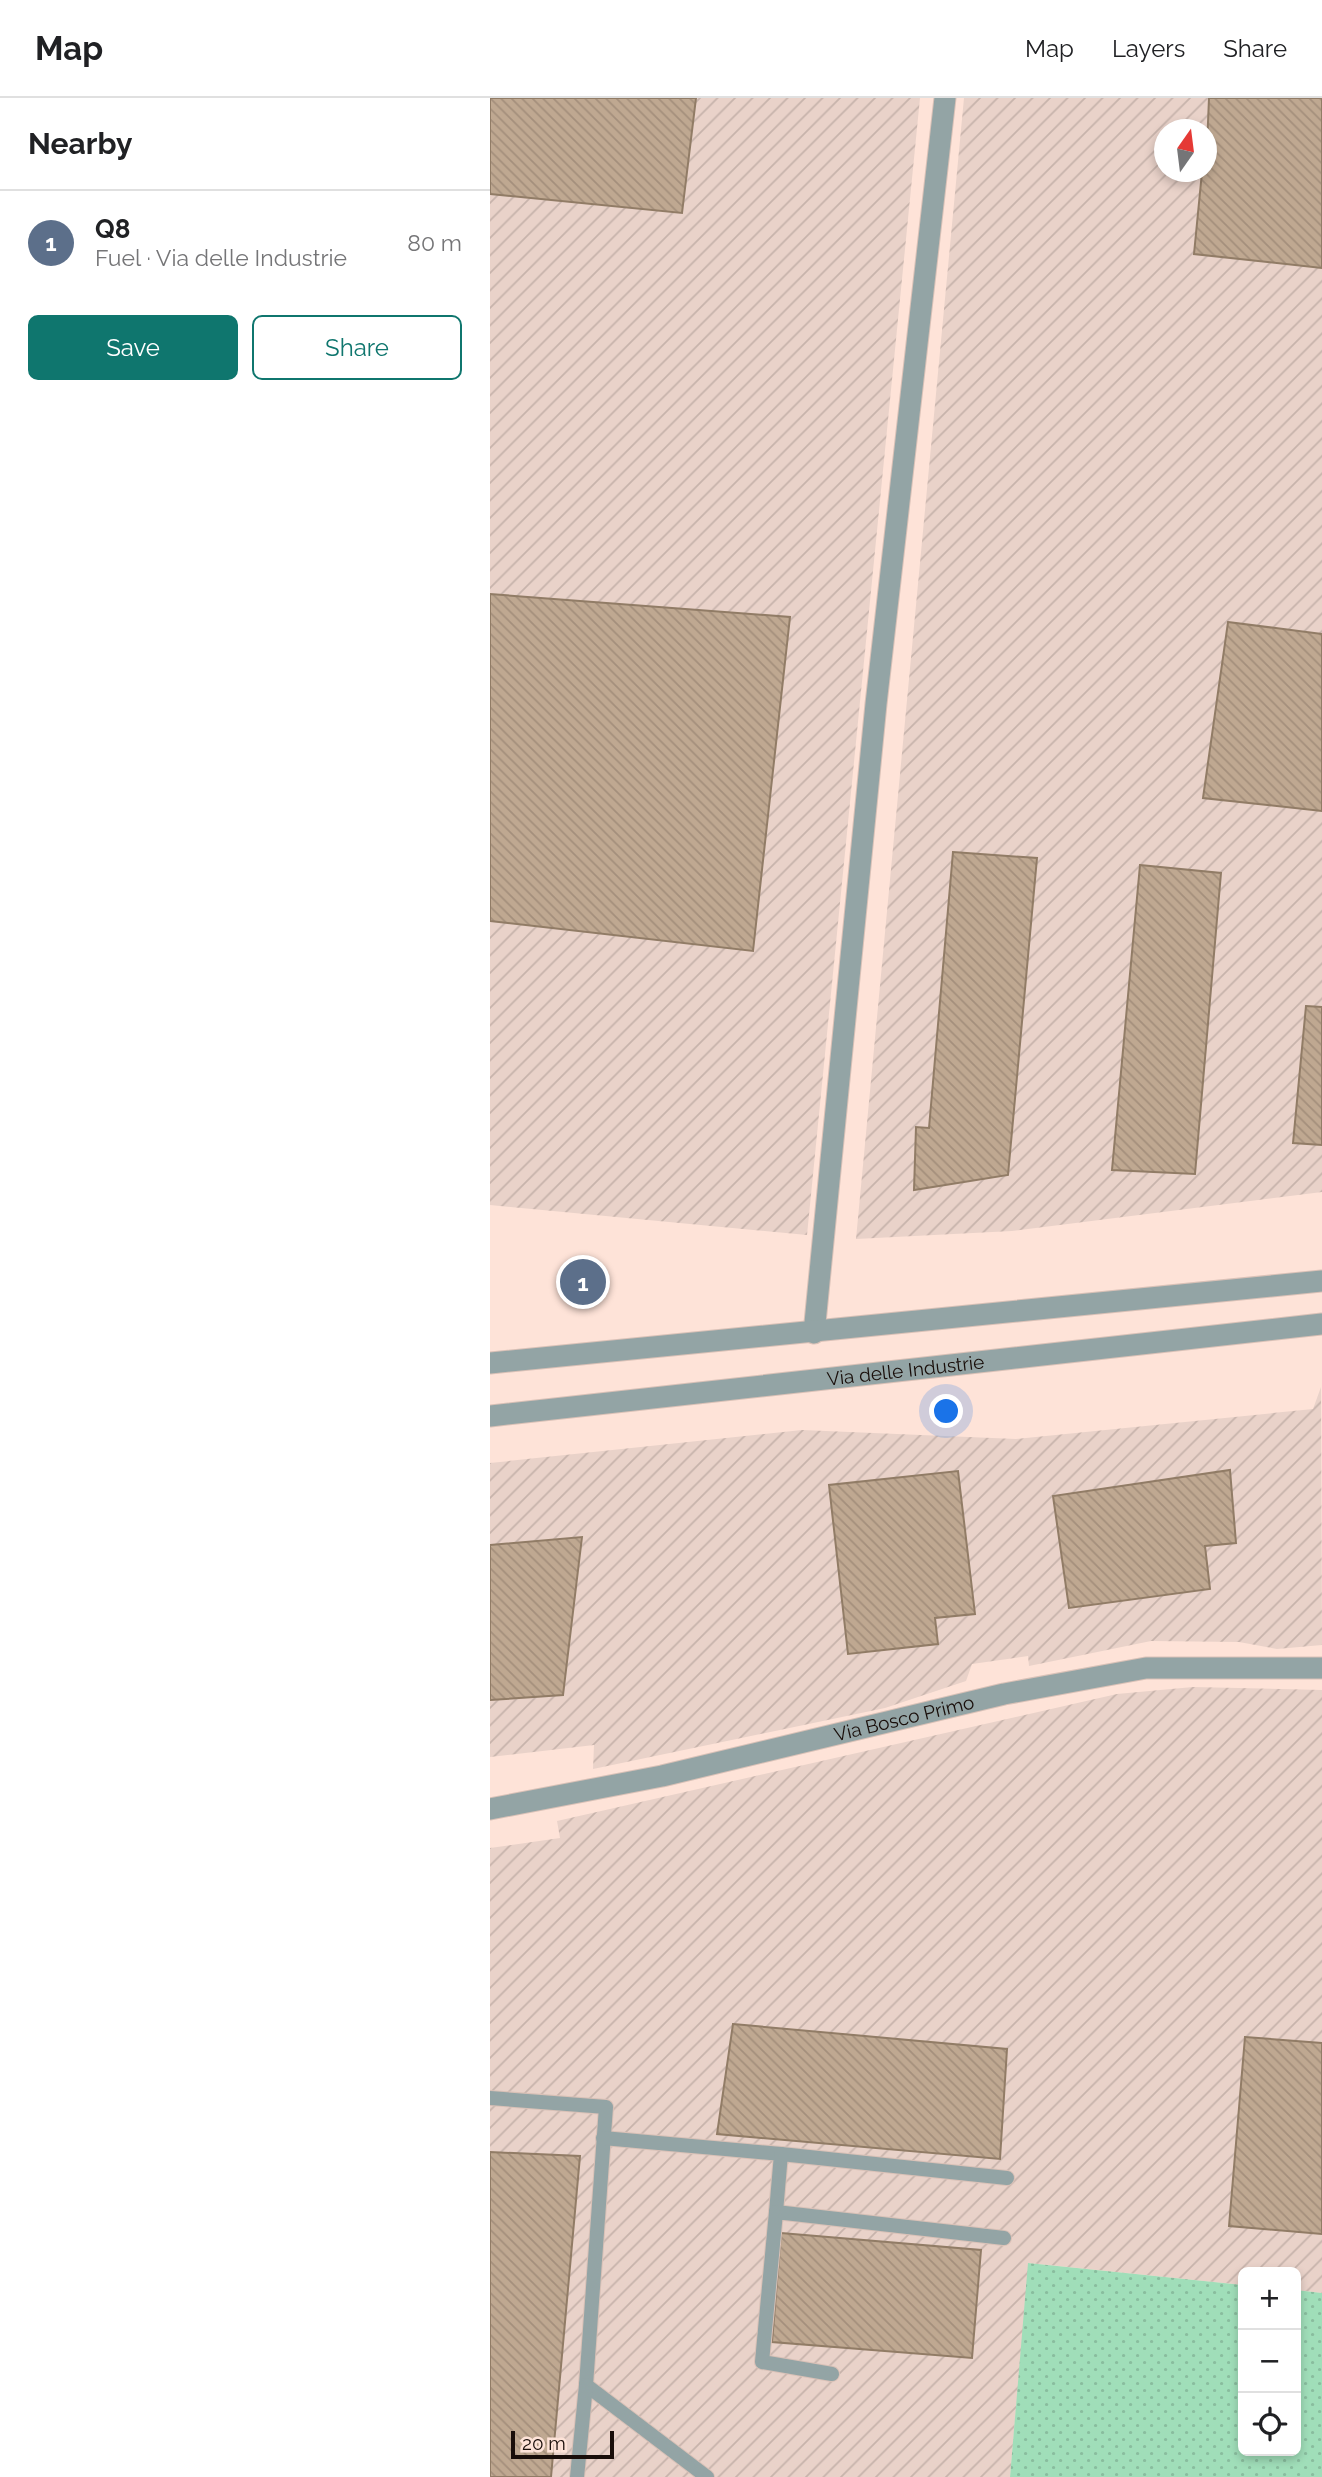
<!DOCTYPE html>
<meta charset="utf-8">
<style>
body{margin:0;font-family:Raleway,sans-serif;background:#f2f2f2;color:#202124}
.controls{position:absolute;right:21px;bottom:21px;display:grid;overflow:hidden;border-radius:10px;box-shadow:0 4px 10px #0003}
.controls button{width:63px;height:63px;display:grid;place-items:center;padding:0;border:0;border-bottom:2px solid #e0e0e0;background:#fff;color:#202124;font:35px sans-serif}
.compass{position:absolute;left:664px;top:21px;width:63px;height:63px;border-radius:50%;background:#fff;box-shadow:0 4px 10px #0003;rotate:14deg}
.scale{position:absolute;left:21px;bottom:18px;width:103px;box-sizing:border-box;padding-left:7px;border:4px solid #190e0a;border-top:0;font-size:19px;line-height:24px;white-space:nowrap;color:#190e0a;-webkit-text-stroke:5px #fee3d8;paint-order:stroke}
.you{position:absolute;left:457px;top:1314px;width:24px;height:24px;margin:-18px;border:5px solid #fff;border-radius:50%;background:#1a73e8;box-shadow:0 0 0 10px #1a73e833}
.badge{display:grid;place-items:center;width:46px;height:46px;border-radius:50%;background:#0f766e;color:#fff;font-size:23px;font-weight:700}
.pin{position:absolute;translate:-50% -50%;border:4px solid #fff;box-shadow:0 2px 7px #0006}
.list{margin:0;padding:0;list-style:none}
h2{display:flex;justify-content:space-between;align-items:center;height:91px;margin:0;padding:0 28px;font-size:30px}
h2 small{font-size:23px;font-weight:400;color:#757577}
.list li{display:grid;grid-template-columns:46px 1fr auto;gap:21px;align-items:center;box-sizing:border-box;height:105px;padding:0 28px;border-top:2px solid #e0e0e0}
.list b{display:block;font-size:26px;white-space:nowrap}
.list p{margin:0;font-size:23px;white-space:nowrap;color:#757577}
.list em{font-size:23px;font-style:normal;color:#757577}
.actions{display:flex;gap:14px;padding:21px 28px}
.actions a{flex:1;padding:16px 0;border:2px solid #0f766e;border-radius:10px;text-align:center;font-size:24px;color:#0f766e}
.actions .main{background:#0f766e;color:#fff}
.icon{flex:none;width:38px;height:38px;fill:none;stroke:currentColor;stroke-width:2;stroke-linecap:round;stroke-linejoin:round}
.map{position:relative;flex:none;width:832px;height:2379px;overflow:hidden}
header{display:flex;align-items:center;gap:42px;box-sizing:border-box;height:98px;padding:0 35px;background:#fff;border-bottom:2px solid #e0e0e0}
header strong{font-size:33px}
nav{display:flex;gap:38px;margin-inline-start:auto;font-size:24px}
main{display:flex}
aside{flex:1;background:#fff}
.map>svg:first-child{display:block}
.industrial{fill:url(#industrial-furrows);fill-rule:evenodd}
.grass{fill:url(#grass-dots)}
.building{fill:url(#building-back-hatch);stroke:#917c66;stroke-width:2}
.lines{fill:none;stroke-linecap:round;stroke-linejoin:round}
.service-casing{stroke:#d9c1b7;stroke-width:16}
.minor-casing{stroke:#d9c1b7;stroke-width:23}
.tertiary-casing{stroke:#d9c1b7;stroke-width:23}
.service{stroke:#93a4a5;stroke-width:14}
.minor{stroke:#93a4a5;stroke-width:21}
.tertiary{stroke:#93a4a5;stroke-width:21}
.labels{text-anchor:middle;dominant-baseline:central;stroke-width:5;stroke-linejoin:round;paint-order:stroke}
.street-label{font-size:19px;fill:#190e0a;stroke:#fee3d8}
</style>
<header>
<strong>Map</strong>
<nav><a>Map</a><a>Layers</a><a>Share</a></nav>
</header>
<main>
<aside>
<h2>Nearby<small></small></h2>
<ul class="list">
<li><span class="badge" style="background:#5c6f8a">1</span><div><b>Q8</b><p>Fuel · Via delle Industrie</p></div><em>80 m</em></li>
</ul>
<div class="actions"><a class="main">Save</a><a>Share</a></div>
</aside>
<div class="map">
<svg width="832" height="2379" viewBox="0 0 832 2379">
<defs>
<pattern id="industrial-furrows" width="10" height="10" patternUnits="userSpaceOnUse" patternTransform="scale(1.75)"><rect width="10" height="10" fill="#e9d2c9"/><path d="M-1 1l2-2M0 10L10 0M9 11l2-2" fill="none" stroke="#c7b3ab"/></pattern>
<pattern id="grass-dots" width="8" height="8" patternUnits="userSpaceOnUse" patternTransform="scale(1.75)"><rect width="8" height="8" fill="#a0deb9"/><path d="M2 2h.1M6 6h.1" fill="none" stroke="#89bd9e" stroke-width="1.8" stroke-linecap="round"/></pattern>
<pattern id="building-back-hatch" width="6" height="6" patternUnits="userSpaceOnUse" patternTransform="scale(1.75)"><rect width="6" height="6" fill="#bfa891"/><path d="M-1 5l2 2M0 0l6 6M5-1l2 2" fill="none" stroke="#a48f7c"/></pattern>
</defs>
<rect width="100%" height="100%" fill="#fee3d8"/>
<!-- industrial -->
<g class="industrial">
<polygon points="0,0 430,0 317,1137 0,1107"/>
<path d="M474,0H832V1094L522,1133L366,1141ZM674,32H716V74H674Z"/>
<polygon points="831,1289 832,1547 787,1551 749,1544 661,1543 539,1568 538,1558 482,1566 476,1583 395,1610 103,1671 104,1647 0,1659 0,1365 312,1332 526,1341 823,1311"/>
<polygon points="703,1589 832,1592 832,2195 806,2192 806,2174 753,2174 753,2187 539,2165 520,2379 0,2379 0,1750 70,1740 67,1723 627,1596"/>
</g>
<!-- grass -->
<polygon class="grass" points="538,2165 753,2187 753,2353 806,2353 806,2192 832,2195 832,2379 520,2379"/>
<!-- building -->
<g class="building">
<polygon points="0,0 206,0 192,115 0,96"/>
<polygon points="719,0 832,0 832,170 704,156 712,74 716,74"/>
<polygon points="0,496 300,519 263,853 0,823"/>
<polygon points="738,524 832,536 832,713 713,700"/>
<polygon points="463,754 547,760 518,1077 424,1092 426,1029 439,1030"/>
<polygon points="650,767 731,775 705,1076 622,1072"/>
<polygon points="816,908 832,909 832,1047 803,1045"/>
<polygon points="740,1372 746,1445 715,1448 720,1491 579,1510 563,1398"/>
<polygon points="468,1373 485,1516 445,1520 448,1546 358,1556 339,1387"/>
<polygon points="92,1439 73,1597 0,1602 0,1447"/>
<polygon points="243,1926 517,1951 510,2061 227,2036"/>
<polygon points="755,1939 832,1945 832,2136 739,2128"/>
<polygon points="0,2054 90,2058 61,2379 0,2379"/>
<polygon points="291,2135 491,2152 482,2260 282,2244"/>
</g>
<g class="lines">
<defs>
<g id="service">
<polyline points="0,2000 116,2009 96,2287 217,2379"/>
<polyline points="113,2040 291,2056 286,2114"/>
<polyline points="291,2056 517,2080"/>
<polyline points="342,2276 272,2264 286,2114 514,2140"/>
<polyline points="87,2379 96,2287"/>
</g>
<g id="minor">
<polyline points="324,1235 386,606 455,0"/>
<path id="s1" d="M0,1711L172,1678L514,1596L656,1570H832"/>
</g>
<g id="tertiary">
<polyline points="0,1265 832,1183"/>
<path id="s2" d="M0,1318L832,1226"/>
</g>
</defs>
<!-- service casing -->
<use href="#service" class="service-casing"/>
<!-- minor casing -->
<use href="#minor" class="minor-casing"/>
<!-- tertiary casing -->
<use href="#tertiary" class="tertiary-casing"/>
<!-- service -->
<use href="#service" class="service"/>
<!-- minor -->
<use href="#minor" class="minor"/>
<!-- tertiary -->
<use href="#tertiary" class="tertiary"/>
</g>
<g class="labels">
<!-- street labels -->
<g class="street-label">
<text stroke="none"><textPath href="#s2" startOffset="418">Via delle Industrie</textPath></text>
<text stroke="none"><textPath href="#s1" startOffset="424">Via Bosco Primo</textPath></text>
</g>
</g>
</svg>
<div class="controls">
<button>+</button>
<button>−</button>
<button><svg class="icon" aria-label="locate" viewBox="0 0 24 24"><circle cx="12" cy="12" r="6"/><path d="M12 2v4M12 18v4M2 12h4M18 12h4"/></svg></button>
</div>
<svg class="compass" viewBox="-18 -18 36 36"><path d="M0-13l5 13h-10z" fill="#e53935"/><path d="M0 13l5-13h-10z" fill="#757577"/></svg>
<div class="scale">20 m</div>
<div class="you"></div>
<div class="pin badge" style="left:93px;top:1184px;background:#5c6f8a">1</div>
</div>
</main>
